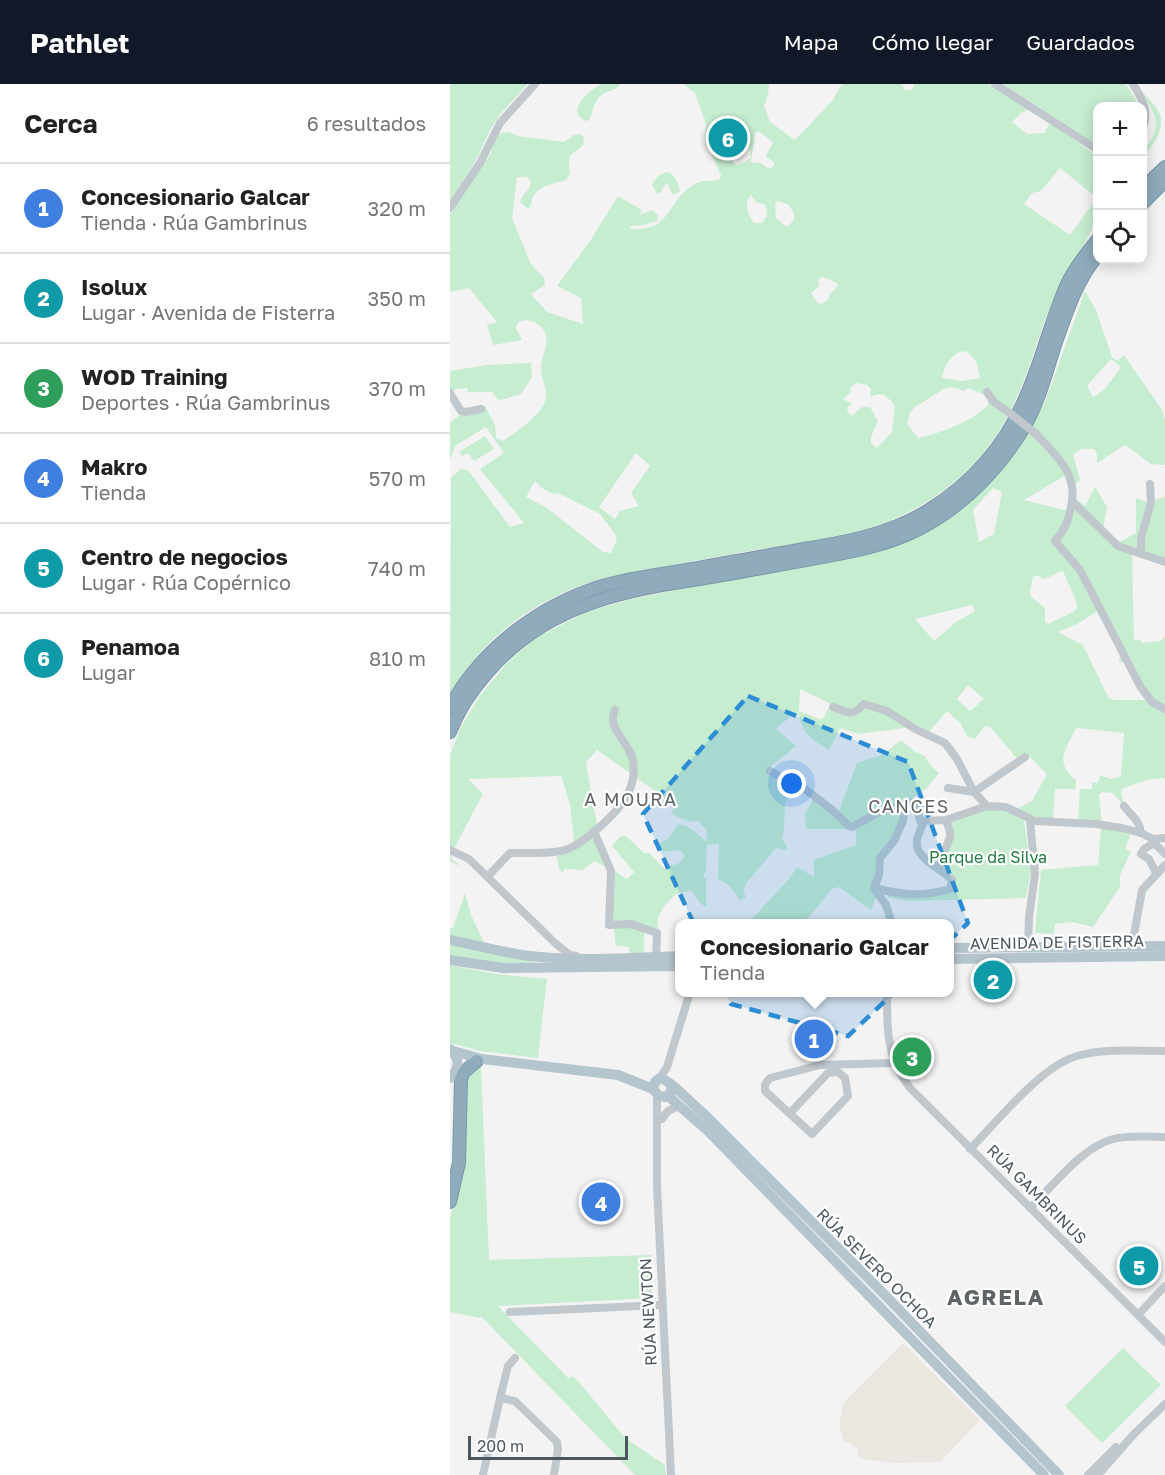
<!DOCTYPE html>
<html lang="es">
<meta charset="utf-8">
<style>
body{margin:0;font-family:"Golos Text",sans-serif;background:#f6f6f6;color:#222}
.controls{position:absolute;right:18px;top:18px;display:grid;overflow:hidden;border-radius:12px;box-shadow:0 3px 15px #0003}
.controls button{width:54px;height:54px;display:grid;place-items:center;padding:0;border:0;border-bottom:2px solid #e0e0e0;background:#fff;color:#222;font:30px sans-serif}
.scale{position:absolute;left:18px;bottom:15px;width:160px;box-sizing:border-box;padding-left:6px;border:3px solid #4c585e;border-top:0;font-size:16px;line-height:21px;white-space:nowrap;color:#4c585e;-webkit-text-stroke:4px #fff;paint-order:stroke}
.you{position:absolute;left:342px;top:700px;width:21px;height:21px;margin:-15px;border:4px solid #fff;border-radius:50%;background:#1a73e8;box-shadow:0 0 0 9px #1a73e833}
.badge{display:grid;place-items:center;width:39px;height:39px;border-radius:50%;background:#111827;color:#fff;font-size:20px;font-weight:700}
.pin{position:absolute;translate:-50% -50%;border:3px solid #fff;box-shadow:0 2px 6px #0006}
.popup{position:absolute;left:225px;top:835px;width:279px;height:78px;box-sizing:border-box;display:grid;place-content:center;border-radius:12px;background:#fff;filter:drop-shadow(0 2px 4px #0005);font-size:20px;white-space:nowrap;color:#767676}
.popup b{font-size:22px;color:#222}
.popup::after{content:'';position:absolute;left:50%;top:100%;margin-left:-12px;border:12px solid transparent;border-top-color:#fff}
.list{margin:0;padding:0;list-style:none}
h2{display:flex;justify-content:space-between;align-items:center;height:78px;margin:0;padding:0 24px;font-size:26px}
h2 small{font-size:20px;font-weight:400;color:#767676}
.list li{display:grid;grid-template-columns:39px 1fr auto;gap:18px;align-items:center;box-sizing:border-box;height:90px;padding:0 24px;border-top:2px solid #e0e0e0}
.list b{display:block;font-size:22px;white-space:nowrap}
.list p{margin:0;font-size:20px;white-space:nowrap;color:#767676}
.list em{font-size:20px;font-style:normal;color:#767676}
.icon{flex:none;width:33px;height:33px;fill:none;stroke:currentColor;stroke-width:2;stroke-linecap:round;stroke-linejoin:round}
.map{position:relative;flex:none;width:715px;height:1391px;overflow:hidden}
header{display:flex;align-items:center;gap:36px;box-sizing:border-box;height:84px;padding:0 30px;background:#111827;color:#fff}
header strong{font-size:28px}
nav{display:flex;gap:33px;margin-inline-start:auto;font-size:21px}
main{display:flex}
aside{flex:1;background:#fff}
.map>svg:first-child{display:block}
.commercial{fill:#eae6e0}
.green{fill:#c6edd0;fill-rule:evenodd}
.lines{fill:none;stroke-linecap:round;stroke-linejoin:round}
.highway-casing{stroke:#7a96a8;stroke-width:14}
.minor{stroke:#c0c8cd;stroke-width:8}
.major{stroke:#b5c5ce;stroke-width:10}
.highway{stroke:#8fabbc;stroke-width:12}
.minor-bridge{stroke:#c0c8cd;stroke-width:8}
.marked{fill:#2c8dd5;fill-opacity:0.2;stroke:#2c8dd5;stroke-width:4.5;stroke-dasharray:12 8;stroke-linejoin:round}
.labels{text-anchor:middle;dominant-baseline:central;stroke-width:4.5;stroke-linejoin:round;paint-order:stroke}
.park-label{font-size:16px;fill:#217b41;stroke:#fff}
.street-label{font-size:16px;fill:#4c585e;stroke:#fff}
.neighbourhood-label{font-size:18px;letter-spacing:1.5px;fill:#5f6467;stroke:#fff}
.district-label{font-size:22px;font-weight:bold;letter-spacing:1.5px;fill:#5f6467;stroke:#fff}
</style>
<header>
<strong>Pathlet</strong>
<nav><a>Mapa</a><a>Cómo llegar</a><a>Guardados</a></nav>
</header>
<main>
<aside>
<h2>Cerca<small>6 resultados</small></h2>
<ul class="list">
<li><span class="badge" style="background:#3f7fe0">1</span><div><b>Concesionario Galcar</b><p>Tienda · Rúa Gambrinus</p></div><em>320 m</em></li>
<li><span class="badge" style="background:#0f9aa8">2</span><div><b>Isolux</b><p>Lugar · Avenida de Fisterra</p></div><em>350 m</em></li>
<li><span class="badge" style="background:#2e9e5b">3</span><div><b>WOD Training</b><p>Deportes · Rúa Gambrinus</p></div><em>370 m</em></li>
<li><span class="badge" style="background:#3f7fe0">4</span><div><b>Makro</b><p>Tienda</p></div><em>570 m</em></li>
<li><span class="badge" style="background:#0f9aa8">5</span><div><b>Centro de negocios</b><p>Lugar · Rúa Copérnico</p></div><em>740 m</em></li>
<li><span class="badge" style="background:#0f9aa8">6</span><div><b>Penamoa</b><p>Lugar</p></div><em>810 m</em></li>
</ul>
</aside>
<div class="map">
<svg width="715" height="1391" viewBox="0 0 715 1391">
<rect width="100%" height="100%" fill="#f4f3f3"/>
<!-- commercial -->
<polygon class="commercial" points="453,1259 530,1336 490,1378 444,1379 413,1375 408,1372 408,1366 401,1360 394,1358 389,1340 394,1318"/>
<!-- green -->
<g class="green">
<polygon points="0,0 78,0 51,29 41,44 27,74 0,118"/>
<path d="M151,0H171C166,6 160,6 153,10C143,16 144,27 139,36L136,37C114,27 140,6 151,0Z"/>
<path d="M233,0H319L318,11L314,22L320,38L345,56L382,17L392,0H452L455,6H462L464,0H538L579,25L571,29L562,38L577,50L595,49L598,41L602,40L647,72C645,80 643,86 644,94C645,105 651,118 647,130C638,161 615,187 602,218C585,260 575,305 551,344C522,392 471,429 416,445C380,455 342,460 305,466C258,474 210,483 163,492C95,507 36,549 0,609L1,394L11,385L18,386L60,443L74,439L30,385L54,369L36,343L5,362L0,376V339L12,329L31,326L35,322L45,341L46,354L53,357C66,348 86,335 94,320C100,308 91,296 91,284C92,267 104,255 89,241C82,236 76,235 68,238L66,244L72,256L43,261L37,241L47,238L19,204L0,208V131L41,69L43,61L50,49L59,48L68,52L114,58L124,51L130,50L134,53L133,61C118,75 118,68 120,89L116,96C100,101 82,102 81,122L78,125L70,118C72,110 81,105 81,97L76,93H67L62,134L81,180L94,194L95,201L81,210L97,228L133,240L131,214L107,202L142,154L168,112L192,126L189,131L202,126L208,131L207,137L194,141L180,142L181,145C224,148 215,115 247,99C254,95 262,99 270,95L271,91L255,56L256,40L245,9ZM308,47L323,58L316,72L324,79V82L319,85L309,78L303,79L301,77L305,50ZM289,58L299,63L301,73L295,78L286,81L279,73L287,70L284,62ZM610,84L647,114L620,151L574,120L582,109L591,107ZM301,111L306,118L316,121L317,132L312,139H304C298,131 293,119 301,111ZM328,117L339,121L344,130V136L337,143L326,134L325,119ZM372,193L387,199L388,202L380,210L378,216L371,220L367,218L361,209L369,202L368,196ZM513,267C526,271 528,282 530,294L512,297L492,294C494,282 501,270 513,267ZM406,299L417,301L421,305L420,313C433,307 436,311 445,322L442,348L427,364L421,359V353L428,337L420,323H412L402,332L398,328L397,324L402,320L393,315L400,309L401,303ZM502,303L514,307L518,304L537,312L538,321C521,338 491,349 468,354L457,340L460,329L465,323L494,305ZM186,369L200,382L181,409L189,422L170,427L165,435L149,423ZM85,397L92,404L101,409L110,410L150,430L165,450L167,455L161,469L153,468L97,424L76,413Z"/>
<polygon points="553,0 676,0 689,22 648,22 647,61"/>
<path d="M689,4C695,12 706,21 710,30C715,45 703,63 693,72C693,65 698,62 701,56C714,35 699,22 689,4Z"/>
<path d="M217,88C225,90 228,99 230,107L226,110H222L218,100L216,99L211,108L207,110L202,100L209,91Z"/>
<path d="M635,207L646,226L662,273L667,277L674,271L712,326L715,336V381L701,380L675,361L647,379V370L644,365H632L623,370L630,396L625,400V414L635,422L645,403L657,423L652,450L668,459L686,449V414L699,419L715,412V480L682,469L684,556H691L692,559L710,557L715,553V696L713,694L696,696L672,705L671,711L675,720L673,721L663,709L653,708L649,710L652,739L628,737L630,705H642V698L648,699L650,691L661,695L671,692L674,649L628,644L625,646C615,666 604,679 626,696L625,705H605L603,736L577,731L568,724L582,717L597,690L580,673L571,679L540,643L535,642L525,655L517,652L510,639L497,627L477,650L456,641L454,644L408,650L390,644L379,666C363,656 352,651 349,631L341,632L326,645L346,662L319,684L389,727L407,679L432,671L451,656L464,667L475,672L481,682L489,689L477,704L461,715L450,741L430,772L426,814L421,826L389,803L382,805L354,839H298L339,795L347,783L364,793V776L406,761V745H356L355,730L363,715L345,702L335,719L334,748L332,754L337,763L336,766L326,764L297,798L293,807L296,813L290,817C285,809 279,797 268,796L269,760L257,761L256,786L253,793L256,794V823L251,820L241,806L226,810L215,821L208,833L207,849L194,847V869H180L179,863L166,862L164,844L157,843L158,784L144,777L133,786L114,785L113,790L109,784L107,772L125,766L120,720L111,692L18,695L33,710L1,770L2,775L12,783L0,777V671L11,643L31,610L59,577L86,554L136,528L178,516L277,495L510,425L550,388L583,341L595,318ZM661,275L671,283L655,305L643,313L637,302ZM616,391L622,403L618,427L574,416ZM543,404L552,408L544,450L529,458L523,426ZM613,487L626,517L627,524L623,528L598,540L595,538V524C579,510 578,516 583,493L588,491L593,495C602,494 605,488 613,487ZM522,521L525,527L506,538L484,557L465,535ZM648,527L670,571L669,577L676,580L696,616H664L658,613L633,561L608,548L625,541ZM518,601L534,615L520,627L507,615ZM350,605L381,620L372,636L349,627ZM147,666L225,721L221,730L240,738L248,737L257,747L256,757C247,751 239,739 227,741L219,754L208,760V765L213,768L230,766L234,770C234,782 222,779 215,785L199,769H194L176,752H171L162,762L184,788L177,795L163,786L143,745L147,741L136,678Z"/>
<polygon points="81,279 82,293 71,310 51,316 47,315 42,308 18,308 17,304 0,306 0,287 37,281"/>
<polygon points="35,352 44,365 24,377 18,369 12,372 9,368"/>
<polygon points="537,725 557,727 574,736 581,786 576,814 457,817 438,813 437,809 502,805 492,785 499,739"/>
<polygon points="651,743 681,749 675,765 681,768 670,791 670,803 643,843 622,838 605,840 604,850 585,849 591,786 648,781"/>
<polygon points="15,809 21,831 34,858 0,852 0,844 3,844"/>
<polygon points="0,859 88,878 55,880 0,872"/>
<polygon points="0,881 46,890 97,895 88,974 30,967 0,959"/>
<polygon points="27,983 31,983 39,1176 201,1171 202,1214 48,1222 119,1295 122,1292 129,1298 175,1354 215,1381 216,1391 185,1391 31,1232 30,1234 0,1228 0,1133 5,1116 15,995"/>
<polygon points="673,1264 711,1301 652,1359 615,1322"/>
</g>
<g class="lines">
<defs>
<g id="highway">
<polyline points="692,105 715,83"/>
<polyline points="692,120 715,97"/>
<path d="M0,623C29,569 82,527 140,506C172,495 208,491 242,485C279,478 316,472 354,465C396,458 441,450 479,426C520,400 553,364 573,319C591,281 600,238 617,200C625,183 637,169 648,155"/>
<path d="M0,648C8,627 21,607 36,590C98,517 178,506 267,492C297,487 326,481 356,476C395,469 434,463 469,445C514,422 553,381 577,338C590,314 597,286 605,261C616,230 626,197 648,171"/>
<polyline points="0,1118 9,1079 11,995 14,988 27,977"/>
</g>
</defs>
<!-- highway casing -->
<use href="#highway" class="highway-casing"/>
<!-- minor -->
<g class="minor">
<polyline points="545,0 648,66"/>
<path d="M683,0C693,16 700,27 692,46"/>
<polyline points="0,124 30,79 50,39 85,0"/>
<polyline points="537,308 544,318 557,327"/>
<polyline points="0,309 11,327 16,328 31,325"/>
<path d="M585,349C606,371 629,390 621,423C618,437 615,446 605,457L630,486L690,602L702,618L715,625"/>
<polyline points="622,417 668,462 715,478"/>
<polyline points="691,469 691,454 701,419 700,400"/>
<path d="M383,623C400,629 401,633 414,620L437,627L465,645L495,659L507,675L524,708L537,722"/>
<polyline points="320,687 355,705 381,725 399,742 402,743 431,727 455,721 458,718 463,718 467,723 470,737 474,737"/>
<polyline points="498,704 524,708 575,673"/>
<path d="M674,722C681,732 690,736 691,749"/>
<polyline points="144,747 161,787 159,841 181,840 207,849 206,873"/>
<polyline points="703,755 704,759 715,770"/>
<polyline points="704,759 694,765 691,770 699,775 706,789"/>
<polyline points="0,766 19,775 105,859 120,871 126,872"/>
<polyline points="488,785 500,753 500,748 496,736"/>
<path d="M38,792L60,769C77,769 95,770 111,767C130,764 169,728 177,711C183,701 185,687 183,676C179,658 156,644 165,626"/>
<path d="M424,804C453,811 471,813 500,805L502,796C492,784 464,775 467,756C468,750 472,743 474,737L496,736L537,722L556,723L585,737L646,740L672,744L691,749L703,755L715,754"/>
<polyline points="442,840 436,821 424,804 429,791 430,774 444,757 453,737 455,721"/>
<polyline points="578,862 579,833 585,790 580,736"/>
<polyline points="682,862 692,806 715,781"/>
<path d="M437,908C437,946 436,971 459,1003L715,1258"/>
<polyline points="210,994 217,983 240,908"/>
<polyline points="207,1010 207,1102 221,1391"/>
<polyline points="340,1029 378,989 388,988 395,994 398,1012 362,1050 315,1007 315,1000 320,994 370,981 444,979"/>
<polyline points="212,1035 218,1027 229,1022"/>
<path d="M520,1065C547,1038 591,982 627,972C655,964 687,967 715,967"/>
<path d="M580,1124C603,1102 632,1063 663,1055C679,1051 698,1053 715,1053"/>
<polyline points="60,1228 212,1221"/>
<polyline points="688,1231 715,1202"/>
<polyline points="50,1314 58,1282 65,1274"/>
<polyline points="33,1391 50,1314 65,1317 107,1358 108,1365 104,1391"/>
<polyline points="638,1391 666,1363"/>
<polyline points="648,1391 684,1350 715,1320"/>
</g>
<!-- major -->
<g class="major">
<path d="M0,856C24,861 48,867 72,871C124,878 177,874 229,872"/>
<polyline points="499,864 715,862"/>
<polyline points="499,875 715,872"/>
<polyline points="0,876 53,884 229,882"/>
<polyline points="3,967 32,975 168,991 203,1005"/>
<path d="M0,994C10,985 10,974 0,965"/>
<path d="M221,1001V1008L216,1013L209,1012L203,1005L205,998L210,994C219,995 244,1022 253,1029L431,1207L609,1391"/>
<polyline points="218,1012 258,1047 594,1391"/>
</g>
<!-- highway -->
<use href="#highway" class="highway"/>
<!-- minor-bridge -->
<polyline class="minor-bridge" points="557,327 585,349"/>
</g>
<!-- marked area -->
<path class="marked" d="M298,612L458,678L518,839L398,952L281,920L193,730Z"/>
<g class="labels">
<!-- park labels -->
<g class="park-label">
<text x="538" y="773">Parque da Silva</text>
</g>
<!-- street labels -->
<g class="street-label">
<text transform="translate(607 858) rotate(-1)">AVENIDA DE FISTERRA</text>
<text transform="translate(587 1110) rotate(45)">RÚA GAMBRINUS</text>
<text transform="translate(427 1184) rotate(45)">RÚA SEVERO OCHOA</text>
<text transform="translate(198 1228) rotate(-93)">RÚA NEWTON</text>
</g>
<!-- neighbourhood labels -->
<g class="neighbourhood-label">
<text x="181" y="715">A MOURA</text>
<text x="459" y="722">CANCES</text>
</g>
<!-- district labels -->
<g class="district-label">
<text x="546" y="1212">AGRELA</text>
</g>
</g>
</svg>
<div class="controls">
<button>+</button>
<button>−</button>
<button><svg class="icon" aria-label="locate" viewBox="0 0 24 24"><circle cx="12" cy="12" r="6"/><path d="M12 2v4M12 18v4M2 12h4M18 12h4"/></svg></button>
</div>
<div class="scale">200 m</div>
<div class="you"></div>
<div class="pin badge" style="left:364px;top:955px;background:#3f7fe0">1</div>
<div class="popup"><b>Concesionario Galcar</b>Tienda</div>
<div class="pin badge" style="left:543px;top:896px;background:#0f9aa8">2</div>
<div class="pin badge" style="left:462px;top:973px;background:#2e9e5b">3</div>
<div class="pin badge" style="left:151px;top:1118px;background:#3f7fe0">4</div>
<div class="pin badge" style="left:689px;top:1182px;background:#0f9aa8">5</div>
<div class="pin badge" style="left:278px;top:54px;background:#0f9aa8">6</div>
</div>
</main>
